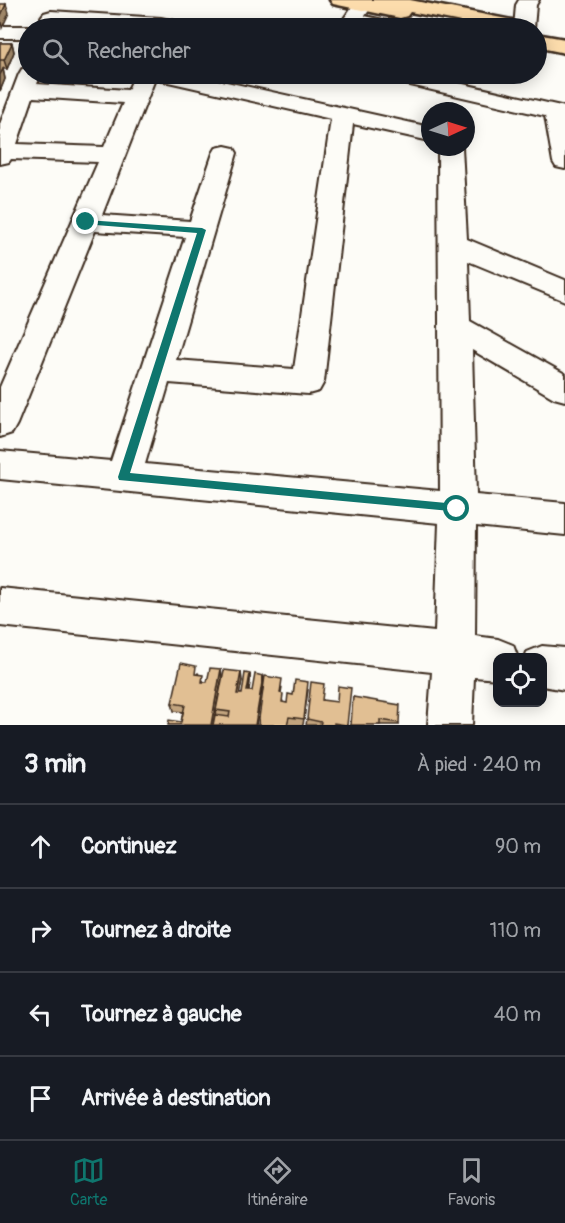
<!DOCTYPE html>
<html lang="fr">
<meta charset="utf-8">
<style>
body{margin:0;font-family:Pangolin,sans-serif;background:#20242c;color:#f1f3f6}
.controls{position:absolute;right:18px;bottom:18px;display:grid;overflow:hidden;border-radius:12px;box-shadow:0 3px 15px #0003}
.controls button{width:54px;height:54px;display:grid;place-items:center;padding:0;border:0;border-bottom:2px solid #363941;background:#171b24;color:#f1f3f6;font:30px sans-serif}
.compass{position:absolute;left:421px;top:102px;width:54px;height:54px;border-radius:50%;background:#171b24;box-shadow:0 3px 15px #0003;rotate:86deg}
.stop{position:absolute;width:18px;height:18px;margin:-14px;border:4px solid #0f766e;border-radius:50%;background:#fff}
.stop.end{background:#0f766e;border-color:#fff;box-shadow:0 2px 6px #0008}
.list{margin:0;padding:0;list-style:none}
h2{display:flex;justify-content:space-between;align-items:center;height:78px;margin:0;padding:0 24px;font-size:26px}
h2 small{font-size:20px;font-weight:400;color:#9ea1a6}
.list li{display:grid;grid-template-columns:39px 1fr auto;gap:18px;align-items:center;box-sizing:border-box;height:84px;padding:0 24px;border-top:2px solid #363941}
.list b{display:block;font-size:22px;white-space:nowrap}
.list em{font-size:20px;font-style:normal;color:#9ea1a6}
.icon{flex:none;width:33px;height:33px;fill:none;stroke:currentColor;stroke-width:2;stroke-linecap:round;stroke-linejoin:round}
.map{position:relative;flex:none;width:565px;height:725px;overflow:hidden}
.search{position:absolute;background:#171b24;box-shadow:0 3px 15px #0003;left:18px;right:18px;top:18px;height:66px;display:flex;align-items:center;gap:15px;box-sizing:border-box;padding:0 21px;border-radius:33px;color:#9ea1a6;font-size:22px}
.sheet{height:414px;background:#171b24}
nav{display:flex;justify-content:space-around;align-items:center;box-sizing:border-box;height:84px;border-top:2px solid #363941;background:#171b24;font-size:16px;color:#9ea1a6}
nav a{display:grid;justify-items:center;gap:3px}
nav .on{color:#0f766e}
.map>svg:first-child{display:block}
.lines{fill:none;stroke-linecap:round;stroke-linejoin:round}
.minor-casing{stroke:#3b2a1e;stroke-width:4}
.major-casing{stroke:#3b2a1e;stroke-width:5}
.minor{fill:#fdfcf7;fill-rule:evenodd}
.major{fill:#fcdcac;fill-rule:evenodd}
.wall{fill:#c2a47e;stroke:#3b2a1e;stroke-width:1.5}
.shaded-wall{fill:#9e8667;stroke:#3b2a1e;stroke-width:1.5}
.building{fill:#e1bf93;stroke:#3b2a1e;stroke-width:1.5}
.route{fill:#0f766e}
</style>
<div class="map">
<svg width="565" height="725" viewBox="0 0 565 725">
<rect width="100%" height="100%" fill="#fdfcf7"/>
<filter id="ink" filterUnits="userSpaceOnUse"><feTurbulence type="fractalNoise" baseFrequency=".0167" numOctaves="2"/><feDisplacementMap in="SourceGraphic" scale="12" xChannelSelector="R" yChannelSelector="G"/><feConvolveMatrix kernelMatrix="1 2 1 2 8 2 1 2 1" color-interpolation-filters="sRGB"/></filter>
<g filter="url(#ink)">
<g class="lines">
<defs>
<g id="minor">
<polygon points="367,0 373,5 365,16 401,24 404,28 366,28 346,24 343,20 356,1"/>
<polygon points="519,0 539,0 536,5 534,28 514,28 516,5"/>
<polygon points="51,11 161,18 189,24 192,28 137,28 44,21 41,17 44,13"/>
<polygon points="0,26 28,26 36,28 28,28 28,38 0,38"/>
<path d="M28,68V74H41L37,84L128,90L135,74H190L430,127V141L353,124L324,382L319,391L308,394L169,383L145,464L440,491L438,147H462L467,239L565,280V301L468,261L470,321L565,374V401L554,398L472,350L476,495L565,503V535L476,526L475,636L498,639L513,645L518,658H498V679L474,677L472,725H428L432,672L0,626V588L435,632L439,523L0,479V451L111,461L185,237L95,231L17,424L12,433L0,437V387L98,162L11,159L9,162L0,164V124L19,74L22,69ZM155,79L331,119L294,369L176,360L237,153L234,148L225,146L216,148L213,153L190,221L102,215ZM33,97L123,103L104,147L17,144Z"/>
<polygon points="381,74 419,74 565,107 565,169 556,167 553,162 545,116 384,79"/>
<polygon points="542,646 565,648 565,690 542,686 542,658 525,658 527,652"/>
</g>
<g id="major">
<polygon points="330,0 410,0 522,22 530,23 533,28 492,28 410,12 407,16 400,18 333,4"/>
<polygon points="536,34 565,39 565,53 536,47"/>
</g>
</defs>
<!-- minor casing -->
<use href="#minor" class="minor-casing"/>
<!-- major casing -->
<use href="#major" class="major-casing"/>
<!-- minor -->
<use href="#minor" class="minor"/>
<!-- major -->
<use href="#major" class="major"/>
</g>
<!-- wall -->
<g class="wall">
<polygon points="0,43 12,43 14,52 7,69 3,69 5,79 0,91"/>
<polygon points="221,669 222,677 214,724 217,716 216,710 242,680 239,694 242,694 250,674 250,681 249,691 252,691 263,676 263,683 256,725 168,725 181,722 183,712 174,711 172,703 198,673 204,682 207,682"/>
<polygon points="282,687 281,693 283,703 287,703 293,695 308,690 303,725 258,725"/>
<polygon points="353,697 399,723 399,725 350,725"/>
<polygon points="323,701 347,725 306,725 307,719"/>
</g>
<!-- shaded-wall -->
<g class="shaded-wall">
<polygon points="6,4 9,13 2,28 0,17"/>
<polygon points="12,43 14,52 7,69 4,60"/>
<polygon points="3,69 5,79 0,91 0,75"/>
<polygon points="221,669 222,677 213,725 211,725"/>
<polygon points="241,672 242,680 238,701 237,694"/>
<polygon points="250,674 250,681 248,698 247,691"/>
<polygon points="263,676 263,683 256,725 255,725"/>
</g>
<!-- building -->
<g class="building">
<polygon points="0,4 6,4 0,17"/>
<polygon points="0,43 12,43 4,60 0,60"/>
<polygon points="181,663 196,666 195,674 203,675 202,682 207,682 210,668 221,669 211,725 168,725 169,720 181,722 185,705 172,703"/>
<polygon points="224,670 241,672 237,694 242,694 245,673 250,674 247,691 252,691 255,674 263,676 255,725 213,725 215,715 229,717 230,712 216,710"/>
<polygon points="265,676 282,679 280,693 283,694 282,702 287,703 288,694 293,695 295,680 308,682 304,719 289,717 287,725 258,725"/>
<polygon points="311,682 324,684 322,700 337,702 338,686 351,688 347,725 334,723 334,725 320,725 321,722 307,719"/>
<polygon points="353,697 400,705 399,723 380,720 380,725 351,725"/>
</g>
</g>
<!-- route -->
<polygon class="route" points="86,220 202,228 206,230 130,473 457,504 463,509 461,512 119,480 118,477 197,233 83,224 83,221"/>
</svg>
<div class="controls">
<button><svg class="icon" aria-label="locate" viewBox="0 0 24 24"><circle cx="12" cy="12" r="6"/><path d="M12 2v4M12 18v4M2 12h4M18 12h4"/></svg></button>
</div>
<svg class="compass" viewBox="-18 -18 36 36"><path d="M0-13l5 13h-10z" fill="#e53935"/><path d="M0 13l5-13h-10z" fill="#9ea1a6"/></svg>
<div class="stop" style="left:457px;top:509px"></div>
<div class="stop end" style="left:86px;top:222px"></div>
<div class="search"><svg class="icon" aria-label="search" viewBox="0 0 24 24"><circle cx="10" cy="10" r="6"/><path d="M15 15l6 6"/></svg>Rechercher</div>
</div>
<section class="sheet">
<h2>3 min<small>À pied · 240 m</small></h2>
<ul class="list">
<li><svg class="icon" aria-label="ahead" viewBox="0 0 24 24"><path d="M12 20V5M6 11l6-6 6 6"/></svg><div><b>Continuez</b></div><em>90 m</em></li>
<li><svg class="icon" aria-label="right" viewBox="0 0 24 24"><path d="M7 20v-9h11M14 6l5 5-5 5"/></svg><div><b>Tournez à droite</b></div><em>110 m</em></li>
<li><svg class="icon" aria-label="left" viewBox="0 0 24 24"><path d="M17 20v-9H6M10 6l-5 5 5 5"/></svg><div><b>Tournez à gauche</b></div><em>40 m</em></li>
<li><svg class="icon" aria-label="arrive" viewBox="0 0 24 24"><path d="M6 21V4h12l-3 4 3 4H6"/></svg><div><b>Arrivée à destination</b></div></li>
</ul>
</section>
<nav>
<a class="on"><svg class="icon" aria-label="map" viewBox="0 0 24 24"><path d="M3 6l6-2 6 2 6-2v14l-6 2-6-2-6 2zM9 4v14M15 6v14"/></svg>Carte</a>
<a><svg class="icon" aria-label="directions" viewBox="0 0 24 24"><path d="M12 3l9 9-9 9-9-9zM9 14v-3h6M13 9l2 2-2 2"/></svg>Itinéraire</a>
<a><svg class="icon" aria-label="saved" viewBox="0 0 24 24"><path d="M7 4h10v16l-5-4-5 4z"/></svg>Favoris</a>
</nav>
